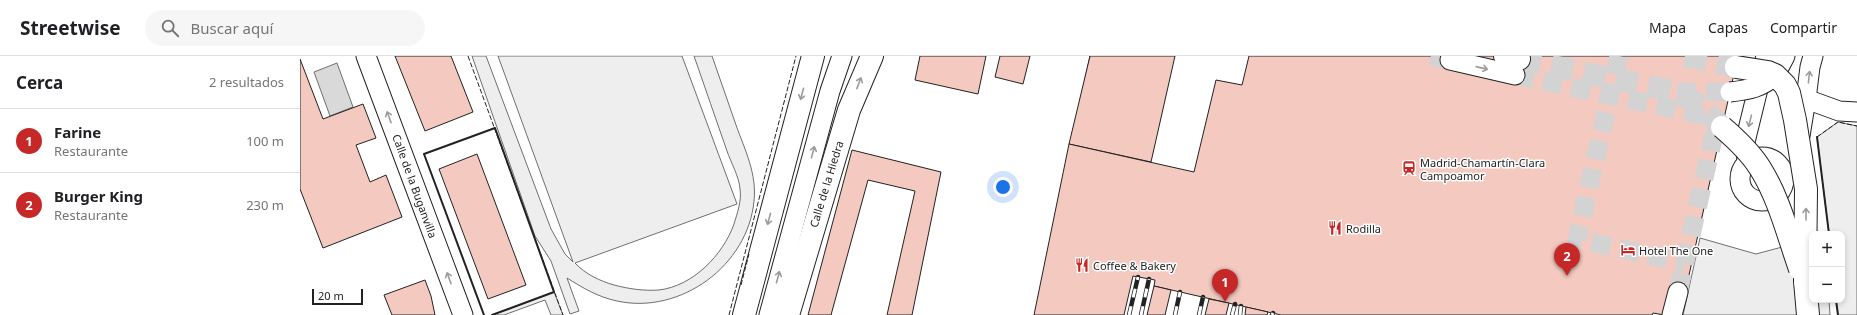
<!DOCTYPE html>
<html lang="es">
<meta charset="utf-8">
<style>
body{margin:0;font-family:"Noto Sans",sans-serif;background:#f6f6f6;color:#202124}
.controls{position:absolute;right:12px;bottom:12px;display:grid;overflow:hidden;border-radius:8px;box-shadow:0 2px 6px #0003}
.controls button{width:36px;height:36px;display:grid;place-items:center;padding:0;border:0;border-bottom:1px solid #e0e0e0;background:#fff;color:#202124;font:20px sans-serif}
.scale{position:absolute;left:12px;bottom:10px;width:51px;box-sizing:border-box;padding-left:4px;border:2px solid #222;border-top:0;font-size:11px;line-height:14px;white-space:nowrap;color:#222;-webkit-text-stroke:3px #fff;paint-order:stroke}
.you{position:absolute;left:703px;top:131px;width:14px;height:14px;margin:-10px;border:3px solid #fff;border-radius:50%;background:#1a73e8;box-shadow:0 0 0 6px #1a73e833}
.badge{display:grid;place-items:center;width:26px;height:26px;border-radius:50%;background:#c62828;color:#fff;font-size:13px;font-weight:700}
.pin{position:absolute;translate:-50% -33px;filter:drop-shadow(0 1px 2px #0008)}
.pin::after{content:'';position:absolute;top:21px;width:14px;height:12px;background:inherit;clip-path:polygon(0 0,100% 0,50% 100%)}
.list{margin:0;padding:0;list-style:none}
h2{display:flex;justify-content:space-between;align-items:center;height:52px;margin:0;padding:0 16px;font-size:17px}
h2 small{font-size:13px;font-weight:400;color:#757577}
.list li{display:grid;grid-template-columns:26px 1fr auto;gap:12px;align-items:center;box-sizing:border-box;height:64px;padding:0 16px;border-top:1px solid #e0e0e0}
.list b{display:block;font-size:15px;white-space:nowrap}
.list p{margin:0;font-size:13px;white-space:nowrap;color:#757577}
.list em{font-size:13px;font-style:normal;color:#757577}
.icon{flex:none;width:22px;height:22px;fill:none;stroke:currentColor;stroke-width:2;stroke-linecap:round;stroke-linejoin:round}
.map{position:relative;flex:none;width:1557px;height:259px;overflow:hidden}
header{display:flex;align-items:center;gap:24px;box-sizing:border-box;height:56px;padding:0 20px;background:#fff;border-bottom:1px solid #e0e0e0}
header strong{font-size:19px}
nav{display:flex;gap:22px;margin-inline-start:auto;font-size:14px}
.search{width:280px;height:36px;background:#f6f6f6;display:flex;align-items:center;gap:10px;box-sizing:border-box;padding:0 14px;border-radius:22px;color:#757577;font-size:15px}
main{display:flex}
aside{flex:1;background:#fff}
.map>svg:first-child{display:block}
.green{fill:#eee;stroke:#6f6f6f}
.parking{fill:#ededed;stroke:#6f6f6f}
.water{fill:#d9d9d9;stroke:#6f6f6f}
.building{fill:#f3c9c0;stroke:#222}
.lines{fill:none;stroke-linecap:round;stroke-linejoin:round}
.minor-tunnel{stroke:#d3d3d3;stroke-width:19;stroke-dasharray:19 10;stroke-linecap:butt}
.major-tunnel{stroke:#d3d3d3;stroke-width:22;stroke-dasharray:22 11;stroke-linecap:butt}
.minor-casing{stroke:#222;stroke-width:21}
.major-casing{stroke:#222;stroke-width:24}
.minor{stroke:#fff;stroke-width:19}
.major{stroke:#fff;stroke-width:22}
.rail-casing{stroke:#222;stroke-width:4.5}
.rail{stroke:#fff;stroke-width:3;stroke-dasharray:9;stroke-linecap:butt}
.minor-bridge-casing{stroke:#222;stroke-width:21;stroke-linecap:butt}
.major-bridge-casing{stroke:#222;stroke-width:24;stroke-linecap:butt}
.minor-bridge{stroke:#fff;stroke-width:19}
.major-bridge{stroke:#fff;stroke-width:22}
.fence{stroke:#222;stroke-width:1;stroke-dasharray:5 2;stroke-linecap:butt}
.wall{stroke:#222;stroke-width:2}
.oneway{stroke:#9c9c9c}
.labels{text-anchor:middle;dominant-baseline:central;stroke-width:3;stroke-linejoin:round;paint-order:stroke}
.poi-label{font-size:11px;fill:#222;stroke:#fff;text-anchor:start}
.street-label{font-size:11px;fill:#222;stroke:#fff}
</style>
<header>
<strong>Streetwise</strong>
<div class="search"><svg class="icon" aria-label="search" viewBox="0 0 24 24"><circle cx="10" cy="10" r="6"/><path d="M15 15l6 6"/></svg>Buscar aquí</div>
<nav><a>Mapa</a><a>Capas</a><a>Compartir</a></nav>
</header>
<main>
<aside>
<h2>Cerca<small>2 resultados</small></h2>
<ul class="list">
<li><span class="badge">1</span><div><b>Farine</b><p>Restaurante</p></div><em>100 m</em></li>
<li><span class="badge">2</span><div><b>Burger King</b><p>Restaurante</p></div><em>230 m</em></li>
</ul>
</aside>
<div class="map">
<svg width="1557" height="259" viewBox="0 0 1557 259">
<rect width="100%" height="100%" fill="#fff"/>
<!-- green -->
<g class="green">
<path d="M172,0H186L251,173L265,198L273,206L198,0H382L437,148L275,207C285,218 300,225 314,229C329,233 344,235 359,234C393,230 423,199 434,168C437,158 442,144 440,133C439,120 431,107 427,95C416,63 405,32 394,0H412C420,23 428,46 436,69C445,94 457,118 454,145C448,209 381,259 317,245C298,241 283,232 267,222L279,255L270,258L251,205L235,180Z"/>
<polygon points="1538,66 1557,70 1557,259 1538,259 1536,244 1542,244 1542,178 1529,178 1517,81"/>
<polygon points="254,236 263,259 251,259 245,244 204,259 192,259"/>
</g>
<!-- parking -->
<polygon class="parking" points="1400,182 1456,198 1512,183 1512,244 1529,244 1530,259 1383,259"/>
<!-- water -->
<polygon class="water" points="37,7 53,51 30,60 14,16"/>
<!-- building -->
<g class="building">
<polygon points="95,0 151,0 173,56 125,75"/>
<polygon points="620,0 686,0 678,38 615,24"/>
<polygon points="700,0 730,0 723,28 695,21"/>
<polygon points="790,0 855,0 839,69 778,56"/>
<polygon points="790,0 875,0 851,106 769,88"/>
<polygon points="949,0 1438,0 1385,237 1364,259 1353,257 1352,259 981,259 854,230 855,224 833,220 824,259 734,259 769,88 894,116 916,24 942,29"/>
<polygon points="0,3 23,63 63,48 76,82 56,89 70,126 86,119 102,161 23,192 0,133"/>
<polygon points="552,94 641,116 612,259 587,259 615,135 568,124 531,259 508,259"/>
<polygon points="177,98 226,229 188,243 139,113"/>
<polygon points="125,224 131,240 135,259 92,259 84,239"/>
<polygon points="854,230 871,234 865,259 847,259"/>
<polygon points="909,243 929,247 926,259 905,259"/>
<polygon points="946,251 968,256 967,259 945,259"/>
</g>
<g class="lines">
<!-- minor-tunnel -->
<g class="minor-tunnel">
<polyline points="1131,0 1150,4"/>
<polyline points="1319,0 1277,183 1385,207"/>
<polyline points="1215,19 1412,61"/>
<polyline points="1377,36 1430,36"/>
<polyline points="1378,236 1417,65"/>
</g>
<!-- major-tunnel -->
<g class="major-tunnel">
<polyline points="1385,0 1436,11"/>
<polyline points="1219,3 1377,36 1399,49 1422,71"/>
</g>
<defs>
<g id="minor">
<polyline points="66,0 163,259"/>
<polyline points="1150,4 1215,19"/>
<polyline points="1475,19 1485,0"/>
<polyline points="1506,43 1539,55 1557,56"/>
<polyline points="1500,80 1506,43 1510,11 1513,0"/>
<circle cx="1462" cy="123" r="22"/>
<polyline points="1447,104 1445,86 1466,0"/>
<polyline points="469,259 530,35 542,0"/>
<polyline points="1372,259 1378,236"/>
</g>
<g id="major">
<polyline points="1205,0 1219,3"/>
<polyline points="1505,225 1508,259"/>
<polyline points="444,259 513,0"/>
<polyline points="488,259 549,54 572,0"/>
</g>
</defs>
<!-- minor casing -->
<use href="#minor" class="minor-casing"/>
<!-- major casing -->
<use href="#major" class="major-casing"/>
<!-- minor -->
<use href="#minor" class="minor"/>
<!-- major -->
<use href="#major" class="major"/>
<defs>
<g id="rail">
<polyline points="829,259 838,221"/>
<polyline points="841,259 849,223"/>
<polyline points="875,259 880,236"/>
<polyline points="899,259 903,241"/>
<polyline points="932,259 935,248"/>
<polyline points="940,259 941,250"/>
<polyline points="972,259 973,257"/>
</g>
</defs>
<!-- rail casing -->
<use href="#rail" class="rail-casing"/>
<!-- rail -->
<use href="#rail" class="rail"/>
<defs>
<path id="minor-bridge" d="M1430,36C1448,34 1462,32 1475,19"/>
<g id="major-bridge">
<polyline points="1436,11 1468,16 1475,19 1485,29 1489,37 1495,64 1506,133 1505,225"/>
<path d="M1422,71C1436,83 1450,96 1460,112C1479,142 1488,179 1500,213"/>
</g>
</defs>
<!-- minor-bridge casing -->
<use href="#minor-bridge" class="minor-bridge-casing"/>
<!-- major-bridge casing -->
<use href="#major-bridge" class="major-bridge-casing"/>
<!-- minor-bridge -->
<use href="#minor-bridge" class="minor-bridge"/>
<!-- major-bridge -->
<use href="#major-bridge" class="major-bridge"/>
<!-- fence -->
<g class="fence">
<polyline points="168,0 263,259"/>
<polyline points="1517,81 1538,66 1557,70"/>
<polyline points="441,229 449,198"/>
<polyline points="429,259 496,0"/>
</g>
<!-- wall -->
<g class="wall">
<polyline points="1517,81 1529,178"/>
<polyline points="1536,244 1538,259"/>
<polyline points="184,259 124,98 195,72 254,236 192,259"/>
</g>
</g>
<!-- one-way arrows -->
<defs><path id="oneway-shaft" d="M-6 0H5M1.5-3L5.5 0L1.5 3" fill="none" stroke-width="1.6" stroke-linecap="round" stroke-linejoin="round"/></defs>
<g class="oneway">
<use href="#oneway-shaft" transform="translate(1182 12) rotate(13)"/>
<use href="#oneway-shaft" transform="translate(1509 21) rotate(-84)"/>
<use href="#oneway-shaft" transform="translate(559 27) rotate(-69)"/>
<use href="#oneway-shaft" transform="translate(502 38) rotate(105)"/>
<use href="#oneway-shaft" transform="translate(89 61) rotate(-110)"/>
<use href="#oneway-shaft" transform="translate(1450 65) rotate(104)"/>
<use href="#oneway-shaft" transform="translate(513 96) rotate(-75)"/>
<use href="#oneway-shaft" transform="translate(1506 158) rotate(-90)"/>
<use href="#oneway-shaft" transform="translate(469 163) rotate(105)"/>
<use href="#oneway-shaft" transform="translate(478 221) rotate(-75)"/>
<use href="#oneway-shaft" transform="translate(149 222) rotate(-110)"/>
</g>
<!-- icons -->
<defs>
<symbol id="station-bare" viewBox="-9 -9 18 18"><path d="M-3-6H3Q5-6 5-4V2Q5 4 3 4L4.5 6H3L1.5 4h-3L-3 6H-4.5L-3 4Q-5 4-5 2V-4Q-5-6-3-6ZM-3.5-4v3h7v-3ZM-3.5 1v1.5H-2V1ZM2 1v1.5H3.5V1Z" fill="#c62828" stroke="#fff" stroke-width="2.5" paint-order="stroke"/></symbol>
<symbol id="restaurant-bare" viewBox="-9 -9 18 18"><path d="M-5-6h1v4h1v-4h1v4h1v-4h1v5L-1.5 .5V6h-2V.5L-5-1ZM5-6V6H3V1.5H1.5Q1.5-4 5-6Z" fill="#c62828" stroke="#fff" stroke-width="2.5" paint-order="stroke"/></symbol>
<symbol id="hotel-bare" viewBox="-9 -9 18 18"><path d="M-6-4.5h1.5V1H6V5H4.5V3h-9V5H-6ZM-4 0a1.8 1.8 0 1 1 3.6 0ZM.5 0V-2.5h3Q6-2.5 6 0Z" fill="#c62828" stroke="#fff" stroke-width="2.5" paint-order="stroke"/></symbol>
</defs>
<g fill-rule="evenodd">
<use href="#station-bare" x="1099" y="102" width="20" height="20"/>
<use href="#restaurant-bare" x="1025" y="162" width="20" height="20"/>
<use href="#hotel-bare" x="1318" y="184" width="20" height="20"/>
<use href="#restaurant-bare" x="772" y="199" width="20" height="20"/>
</g>
<g class="labels">
<!-- poi labels -->
<g class="poi-label">
<text x="1120" y="106">Madrid-Chamartín-Clara<tspan x="1120" dy="13">Campoamor</tspan></text>
<text x="1046" y="172">Rodilla</text>
<text x="1339" y="194">Hotel The One</text>
<text x="793" y="209">Coffee &amp; Bakery</text>
</g>
<!-- street labels -->
<g class="street-label">
<text transform="translate(526 128) rotate(-73)">Calle de la Hiedra</text>
<text transform="translate(115 130) rotate(70)">Calle de la Buganvilla</text>
</g>
</g>
</svg>
<div class="controls">
<button>+</button>
<button>−</button>
</div>
<div class="scale">20 m</div>
<div class="you"></div>
<div class="pin badge" style="left:925px;top:246px">1</div>
<div class="pin badge" style="left:1267px;top:220px">2</div>
</div>
</main>
